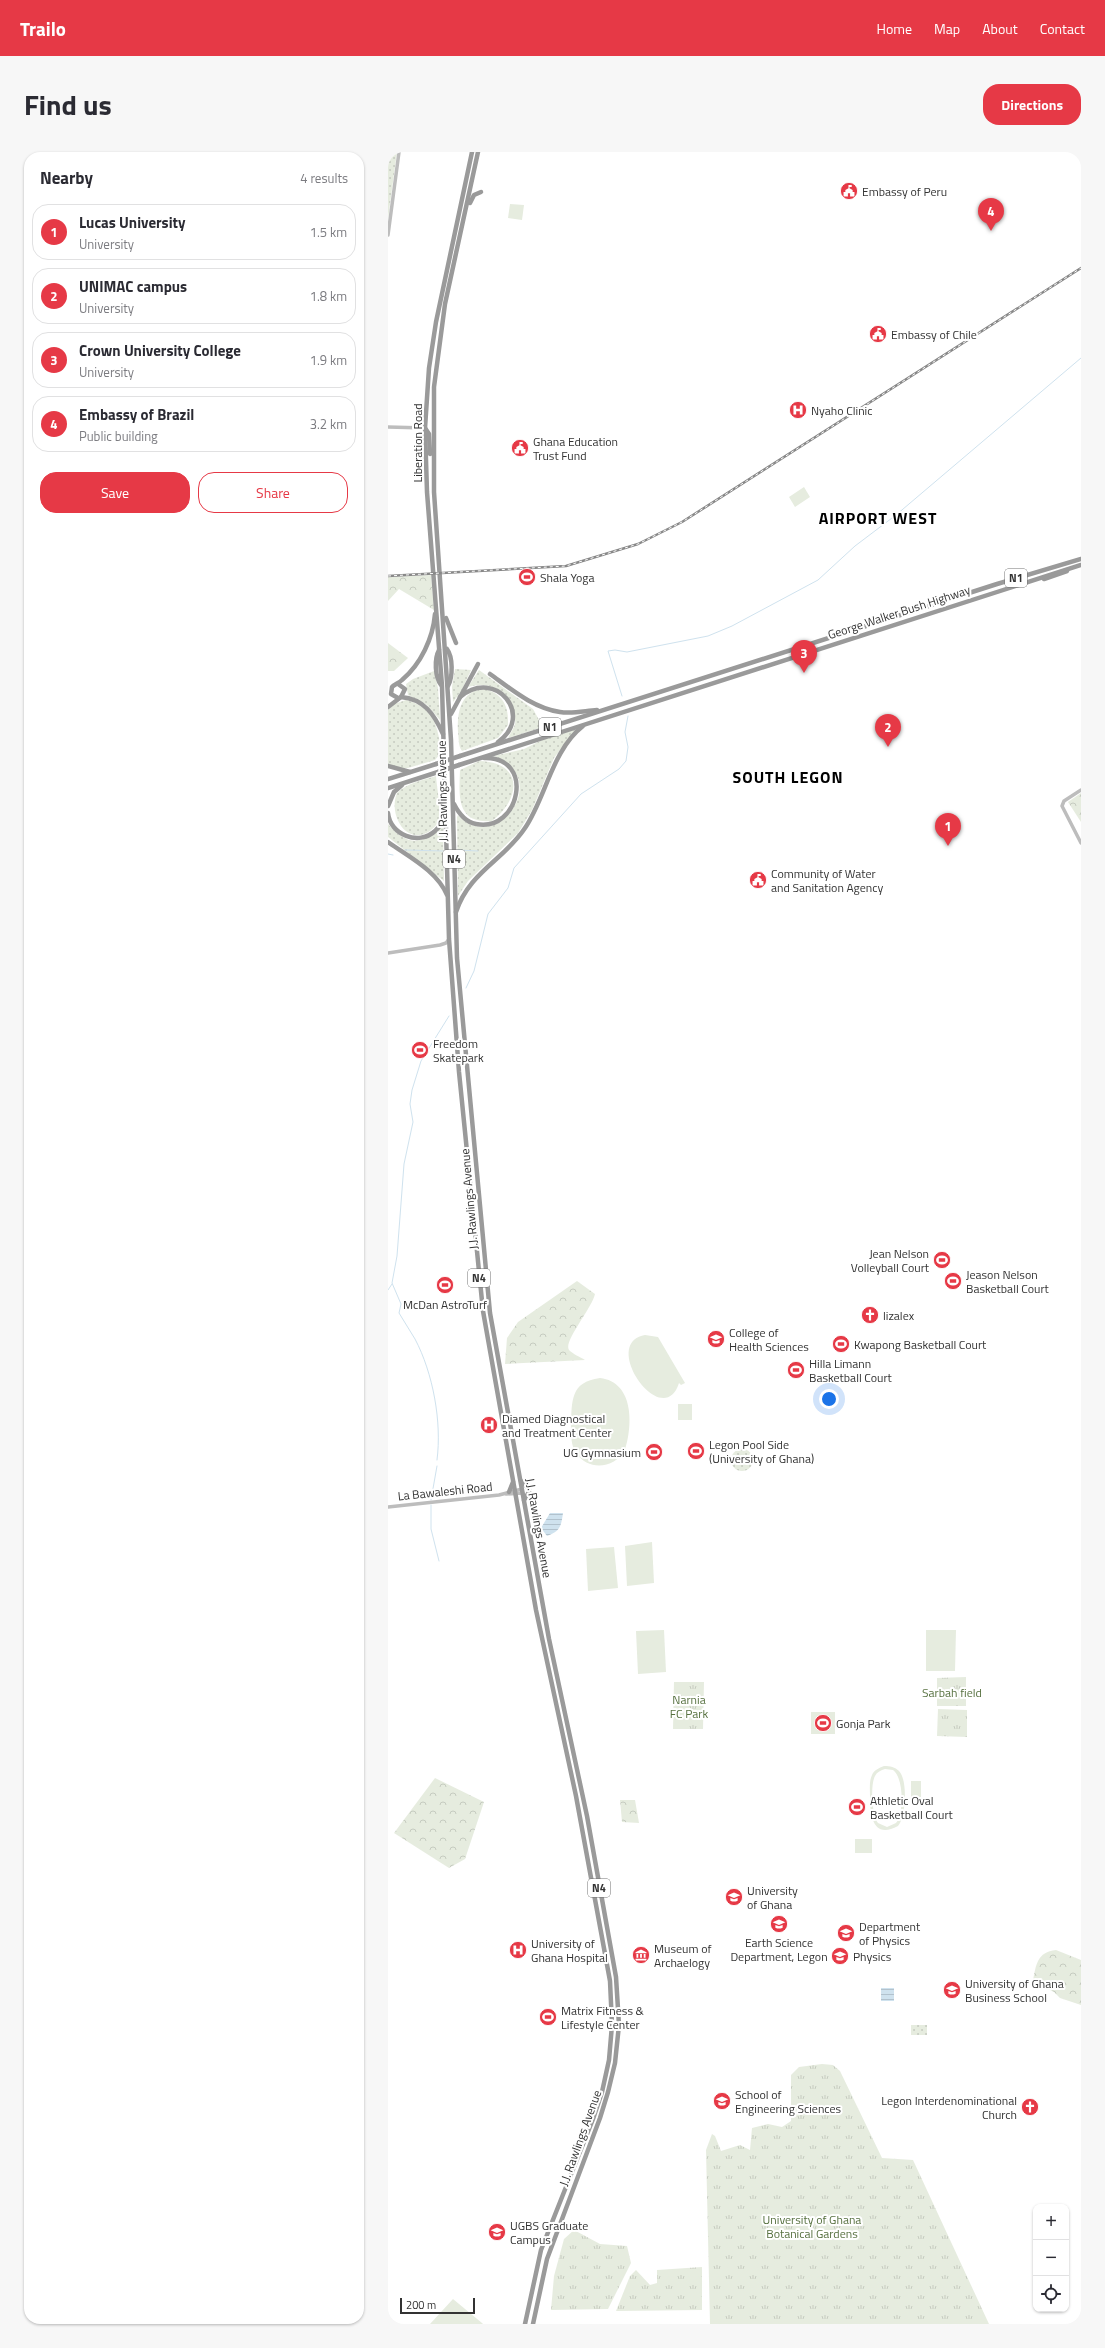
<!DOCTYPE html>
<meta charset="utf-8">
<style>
body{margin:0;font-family:"Titillium Web",sans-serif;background:#f7f7f7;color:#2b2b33}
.controls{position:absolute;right:12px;bottom:12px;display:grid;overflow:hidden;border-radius:8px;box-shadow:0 1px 3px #0004}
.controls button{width:36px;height:36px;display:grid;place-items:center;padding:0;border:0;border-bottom:1px solid #e1e1e2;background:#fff;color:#2b2b33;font:20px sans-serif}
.scale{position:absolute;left:12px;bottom:10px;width:75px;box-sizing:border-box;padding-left:4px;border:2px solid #333;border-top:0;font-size:11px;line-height:14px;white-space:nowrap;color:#333;-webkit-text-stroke:3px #fff;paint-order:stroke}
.you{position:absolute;left:441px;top:1247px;width:14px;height:14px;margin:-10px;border:3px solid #fff;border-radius:50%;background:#1a73e8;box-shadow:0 0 0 6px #1a73e833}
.badge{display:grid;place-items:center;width:26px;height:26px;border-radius:50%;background:#e63946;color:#fff;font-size:13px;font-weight:700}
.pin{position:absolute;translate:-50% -33px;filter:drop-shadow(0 1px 2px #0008)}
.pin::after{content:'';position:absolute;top:21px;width:14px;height:12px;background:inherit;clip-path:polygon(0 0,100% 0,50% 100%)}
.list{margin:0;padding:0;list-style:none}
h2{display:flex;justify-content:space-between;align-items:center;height:52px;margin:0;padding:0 16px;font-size:17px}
h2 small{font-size:13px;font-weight:400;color:#7c7c81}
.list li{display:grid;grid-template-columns:26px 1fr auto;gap:12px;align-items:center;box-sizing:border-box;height:56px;margin:0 8px 8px;padding:0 8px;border:1px solid #e1e1e2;border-radius:16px}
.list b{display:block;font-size:15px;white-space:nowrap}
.list p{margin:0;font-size:13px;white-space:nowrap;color:#7c7c81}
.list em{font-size:13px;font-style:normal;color:#7c7c81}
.actions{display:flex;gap:8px;padding:12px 16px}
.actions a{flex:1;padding:9px 0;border:1px solid #e63946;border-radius:16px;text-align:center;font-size:14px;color:#e63946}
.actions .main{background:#e63946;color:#fff}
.icon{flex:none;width:22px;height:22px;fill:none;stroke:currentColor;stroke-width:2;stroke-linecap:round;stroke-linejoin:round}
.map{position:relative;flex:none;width:693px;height:2172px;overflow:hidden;border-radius:16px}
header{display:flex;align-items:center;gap:24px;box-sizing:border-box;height:56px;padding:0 20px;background:#e63946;color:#fff}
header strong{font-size:19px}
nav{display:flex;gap:22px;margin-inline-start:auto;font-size:14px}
.intro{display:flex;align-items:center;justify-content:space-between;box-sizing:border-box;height:96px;padding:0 24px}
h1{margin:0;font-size:28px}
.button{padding:10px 18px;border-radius:16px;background:#e63946;color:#fff;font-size:14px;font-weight:700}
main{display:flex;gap:24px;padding:0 24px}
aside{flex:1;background:#fff;border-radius:16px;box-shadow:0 1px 3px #0004}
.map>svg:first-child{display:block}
.grass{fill:url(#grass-dots)}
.forest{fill:url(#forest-crowns)}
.park{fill:url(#park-tufts)}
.pitch{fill:#e6ecdf;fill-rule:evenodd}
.water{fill:url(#water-rules)}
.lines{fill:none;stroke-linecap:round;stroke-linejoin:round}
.stream{stroke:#cfe2ee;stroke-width:1}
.secondary{stroke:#bdbdbd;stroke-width:3.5}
.highway{stroke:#9a9a9a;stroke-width:4.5}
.rail-casing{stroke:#888;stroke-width:2.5}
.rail{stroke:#fff;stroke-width:1;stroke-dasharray:3;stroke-linecap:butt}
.highway-bridge{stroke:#9a9a9a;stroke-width:4.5}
.labels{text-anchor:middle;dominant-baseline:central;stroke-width:4;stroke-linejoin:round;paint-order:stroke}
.shield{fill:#fff;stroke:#707070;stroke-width:1}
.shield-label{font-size:11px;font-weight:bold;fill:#333}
.poi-label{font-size:12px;fill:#333;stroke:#fff;text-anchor:start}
.street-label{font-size:12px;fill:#333;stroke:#fff}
.park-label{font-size:12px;fill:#56703f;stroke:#fff}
.district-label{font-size:16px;font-weight:bold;letter-spacing:1px;fill:#000;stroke:#fff}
</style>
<header>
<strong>Trailo</strong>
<nav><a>Home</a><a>Map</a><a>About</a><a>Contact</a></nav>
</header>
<div class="intro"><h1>Find us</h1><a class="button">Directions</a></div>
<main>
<aside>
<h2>Nearby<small>4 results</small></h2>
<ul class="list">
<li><span class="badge">1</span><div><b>Lucas University</b><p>University</p></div><em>1.5 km</em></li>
<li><span class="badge">2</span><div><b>UNIMAC campus</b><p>University</p></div><em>1.8 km</em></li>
<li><span class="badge">3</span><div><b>Crown University College</b><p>University</p></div><em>1.9 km</em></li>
<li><span class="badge">4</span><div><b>Embassy of Brazil</b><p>Public building</p></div><em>3.2 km</em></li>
</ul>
<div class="actions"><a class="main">Save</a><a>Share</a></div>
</aside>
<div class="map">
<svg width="693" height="2172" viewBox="0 0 693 2172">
<defs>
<pattern id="grass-dots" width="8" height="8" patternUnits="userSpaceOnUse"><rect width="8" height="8" fill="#e6ecdf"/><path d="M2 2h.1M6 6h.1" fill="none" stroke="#c6cbc0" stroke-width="1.8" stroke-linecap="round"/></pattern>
<pattern id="forest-crowns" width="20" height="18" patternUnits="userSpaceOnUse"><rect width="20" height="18" fill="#e6ecdf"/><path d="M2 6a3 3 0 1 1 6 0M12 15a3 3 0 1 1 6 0" fill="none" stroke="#c6cbc0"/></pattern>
<pattern id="park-tufts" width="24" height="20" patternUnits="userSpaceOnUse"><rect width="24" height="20" fill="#e6ecdf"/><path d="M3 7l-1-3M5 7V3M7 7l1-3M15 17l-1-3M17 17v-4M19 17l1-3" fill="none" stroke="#c6cbc0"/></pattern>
<pattern id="water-rules" width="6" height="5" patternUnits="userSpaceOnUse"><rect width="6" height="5" fill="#cfe2ee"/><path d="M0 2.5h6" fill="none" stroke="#b2c2cd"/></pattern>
</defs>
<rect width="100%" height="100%" fill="#fff"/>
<!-- grass -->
<g class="grass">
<polygon points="0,0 9,0 0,67"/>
<polygon points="67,517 83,518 73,540 65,550 64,535"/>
<path d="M91,518L145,557L155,575L120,586C122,582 126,576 127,572C128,569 126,565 126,562C122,539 102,528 80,535Z"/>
<polygon points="46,519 50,536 52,568 39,553 20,543 18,532 25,527"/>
<path d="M96,537C115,541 121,555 120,573L110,586L74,599C70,594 71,586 70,580C69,561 72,539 96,537Z"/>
<path d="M18,548C46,555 50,574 53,601L47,608L20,616H12L0,612V558L6,552Z"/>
<path d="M188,577L166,606L144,658L130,681L80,729L70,744L69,665L70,663C107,704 166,627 106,604L136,597L156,587Z"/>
<path d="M91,609C135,610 134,646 104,669C68,672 71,644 72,618Z"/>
<path d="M48,624C49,638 53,654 51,667C50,672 46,676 42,679C18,695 0,662 9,641C19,631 35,628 48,624Z"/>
<path d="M0,672C19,695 36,693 55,673L56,729L0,685Z"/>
<circle cx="354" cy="1308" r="11"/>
<rect x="523" y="1873" width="16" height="10"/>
</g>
<!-- forest -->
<g class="forest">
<polygon points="43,423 46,458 11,437 0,449 0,425"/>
<polygon points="0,491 20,506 6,519 0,519"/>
<polygon points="693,641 693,670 680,650"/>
<path d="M189,1129L207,1142C204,1156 175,1190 181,1198C185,1202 192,1205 197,1208L117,1212L119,1186L130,1170Z"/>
<polygon points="47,1626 96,1650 77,1707 61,1716 6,1681"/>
<polygon points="232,1648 247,1648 251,1671 234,1670"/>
<path d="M668,1798L693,1808V1853L672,1846L666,1840L645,1829C648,1813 649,1800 668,1798Z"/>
</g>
<!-- park -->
<g class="park">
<polygon points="578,1525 578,1554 549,1554 549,1526"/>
<polygon points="286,1530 316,1530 315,1577 285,1577"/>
<polygon points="550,1557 579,1558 579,1585 549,1584"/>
<polygon points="434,1912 445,1913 452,1919 494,2006 525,2008 601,2172 322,2172 318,1998 324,1982 327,1984 333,1999 352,1993 362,1998 364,1976 380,1972 394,1975 403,1969 403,1923 411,1915"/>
<polygon points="186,2078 212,2092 239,2094 243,2111 220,2157 163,2158 166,2124 176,2087"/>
<polygon points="314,2115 314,2158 228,2159 242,2124 248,2118 262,2133 269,2131 269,2118"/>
</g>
<!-- pitch -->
<g class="pitch">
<polygon points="122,52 136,53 134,68 120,66"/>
<polygon points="416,335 422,345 407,355 401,345"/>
<path d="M257,1183L270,1185L297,1231L293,1233L291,1231C275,1281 211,1191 257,1183Z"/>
<path d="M212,1226C246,1230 245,1273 237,1298C227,1316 201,1320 188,1301C183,1294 183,1283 183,1274C184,1249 182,1230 212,1226Z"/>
<polygon points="304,1252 304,1268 290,1268 290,1252"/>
<polygon points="264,1390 266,1431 239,1434 237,1394"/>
<polygon points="226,1395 230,1436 200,1439 198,1397"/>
<polygon points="276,1478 278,1520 250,1522 248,1479"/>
<polygon points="538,1478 568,1478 567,1519 538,1519"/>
<rect x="423" y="1560" width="24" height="22"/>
<path d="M496,1614C502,1614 507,1615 511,1619C520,1628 518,1665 510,1674C485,1688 482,1663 482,1645C482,1638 481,1629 484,1623C486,1618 491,1616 496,1614ZM497,1617L505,1618C516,1626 516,1662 508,1671L499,1675L490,1671C484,1664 482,1633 487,1624C489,1620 493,1618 497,1617Z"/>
<rect x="523" y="1629" width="10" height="19"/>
<rect x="467" y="1687" width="17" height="14"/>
<polygon points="65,2147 94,2171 95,2172 42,2172"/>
</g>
<!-- water -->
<g class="water">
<path d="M162,1361H175C173,1375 172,1379 159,1384L153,1376Z"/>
<rect x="493" y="1836" width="13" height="13"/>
</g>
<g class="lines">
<!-- stream -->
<g class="stream">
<polyline points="234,544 220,499 227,498 239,500 320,484 344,474 430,428 467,394 508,363 693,206"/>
<polyline points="17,698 55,699"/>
<polyline points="70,698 90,699"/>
<polyline points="0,702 5,703"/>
<polyline points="78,836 86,819 100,762 120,736 126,716 193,642 231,617 238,609 240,595 237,580 240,564"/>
<polyline points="0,1138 4,1132"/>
<path d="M49,1308C54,1270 45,1221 27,1187C22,1178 16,1170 11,1161L13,1152L4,1131L9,1104L16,1012L25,970L22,952L24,938L33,909L61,864"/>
<polyline points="43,1348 49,1314"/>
<polyline points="43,1353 43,1377 51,1409"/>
</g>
<!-- secondary -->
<g class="secondary">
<polyline points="0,83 11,0"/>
<polyline points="0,275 37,276"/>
<polyline points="693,638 676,649 674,654 693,691"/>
<polyline points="0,801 52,793 58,791 61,787"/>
<polyline points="118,1342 135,1341"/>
<polyline points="0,1355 111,1343 134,1337"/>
</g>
<!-- highway -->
<g class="highway">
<polyline points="84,0 48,170 41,216 37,276 39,340 54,534 61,787 71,920 95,1159 148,1458 188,1644 222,1829 224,1873 221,1908 214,1940 205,1967 153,2098 137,2172"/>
<polyline points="90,0 57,152 46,235 46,340 63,588 69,806 102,1161 161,1487 199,1664 228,1825 231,1873 227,1911 220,1940 212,1966 159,2107 145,2172"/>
<polyline points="82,51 86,43 93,40"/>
<polyline points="37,276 41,282 42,302"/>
<polyline points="656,427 679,419"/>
<polyline points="58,466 68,491"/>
<path d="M59,497C65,505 65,525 60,534"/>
<path d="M51,498C46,507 47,525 53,533"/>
<path d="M102,522C123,537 145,556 172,560C184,562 196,559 209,558"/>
<polyline points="10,532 17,537 13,545"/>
<path d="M72,545C108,515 147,564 110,590"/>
<path d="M10,546L3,542L4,535C7,532 11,531 14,528C33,512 45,486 47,462"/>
<path d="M0,555L13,545C36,547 46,562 55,582"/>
<polyline points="63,562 90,512"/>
<polyline points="72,604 609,432 693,407"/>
<polyline points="71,613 693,413"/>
<polyline points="0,614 22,620"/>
<polyline points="0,627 48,612"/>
<polyline points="0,636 50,620"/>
<path d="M66,652C71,662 77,670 88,672C132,681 148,604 96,606"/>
<polyline points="0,654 6,640 14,633"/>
<path d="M0,661C2,683 31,694 47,679C53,674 55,667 57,660"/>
<path d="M0,690C21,705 49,719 59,743"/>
<path d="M68,760C81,720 116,708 137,676C158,645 164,598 195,574"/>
<polyline points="133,1329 141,1337"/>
<polyline points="121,1340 125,1330"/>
<polyline points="136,1348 141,1340"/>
</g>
<defs>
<polyline id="rail" points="0,424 178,414 250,392 294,370 693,116"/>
</defs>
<!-- rail casing -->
<use href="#rail" class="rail-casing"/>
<!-- rail -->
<use href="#rail" class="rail"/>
<!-- highway-bridge -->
<g class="highway-bridge">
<polyline points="48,612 72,604"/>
<polyline points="50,620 71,613"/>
</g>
</g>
<!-- icons -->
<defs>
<symbol id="civic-disc" viewBox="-11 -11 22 22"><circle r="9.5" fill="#e63946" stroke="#fff"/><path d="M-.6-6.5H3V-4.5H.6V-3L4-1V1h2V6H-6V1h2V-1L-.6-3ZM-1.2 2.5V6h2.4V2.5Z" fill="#fff"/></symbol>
<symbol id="hospital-disc" viewBox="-11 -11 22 22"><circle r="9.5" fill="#e63946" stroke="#fff"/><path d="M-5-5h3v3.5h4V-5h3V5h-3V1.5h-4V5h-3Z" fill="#fff"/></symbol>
<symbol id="stadium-disc" viewBox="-11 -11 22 22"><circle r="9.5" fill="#e63946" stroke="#fff"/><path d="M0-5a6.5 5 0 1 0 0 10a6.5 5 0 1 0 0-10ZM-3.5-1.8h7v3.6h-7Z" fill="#fff"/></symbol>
<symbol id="church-disc" viewBox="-11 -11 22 22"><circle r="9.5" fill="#e63946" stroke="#fff"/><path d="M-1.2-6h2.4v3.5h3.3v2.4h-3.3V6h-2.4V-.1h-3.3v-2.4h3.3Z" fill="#fff"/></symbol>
<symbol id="university-disc" viewBox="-11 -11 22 22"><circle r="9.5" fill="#e63946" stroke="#fff"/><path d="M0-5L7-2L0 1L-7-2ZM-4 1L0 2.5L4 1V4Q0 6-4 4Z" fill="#fff"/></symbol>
<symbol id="museum-disc" viewBox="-11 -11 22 22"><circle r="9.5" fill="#e63946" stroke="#fff"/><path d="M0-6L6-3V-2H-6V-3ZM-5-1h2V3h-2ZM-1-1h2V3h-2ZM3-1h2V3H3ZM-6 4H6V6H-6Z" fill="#fff"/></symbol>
</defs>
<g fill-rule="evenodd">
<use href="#civic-disc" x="451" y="29" width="20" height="20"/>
<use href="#civic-disc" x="480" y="172" width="20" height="20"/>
<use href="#hospital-disc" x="400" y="248" width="20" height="20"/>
<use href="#civic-disc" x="122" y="286" width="20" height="20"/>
<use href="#stadium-disc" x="129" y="415" width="20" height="20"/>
<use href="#civic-disc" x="360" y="718" width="20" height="20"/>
<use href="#stadium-disc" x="22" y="888" width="20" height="20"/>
<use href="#stadium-disc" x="544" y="1098" width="20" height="20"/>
<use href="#stadium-disc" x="555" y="1119" width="20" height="20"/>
<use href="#stadium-disc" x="47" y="1123" width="20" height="20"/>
<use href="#church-disc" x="472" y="1153" width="20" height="20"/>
<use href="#university-disc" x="318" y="1177" width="20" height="20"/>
<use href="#stadium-disc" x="443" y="1182" width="20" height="20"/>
<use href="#stadium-disc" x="398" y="1208" width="20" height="20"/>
<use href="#hospital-disc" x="91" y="1263" width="20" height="20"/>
<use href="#stadium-disc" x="298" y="1289" width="20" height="20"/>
<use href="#stadium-disc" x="256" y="1290" width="20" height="20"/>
<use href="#stadium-disc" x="425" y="1561" width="20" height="20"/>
<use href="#stadium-disc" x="459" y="1645" width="20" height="20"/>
<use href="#university-disc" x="336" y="1735" width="20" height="20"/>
<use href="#university-disc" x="381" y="1762" width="20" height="20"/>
<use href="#university-disc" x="448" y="1771" width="20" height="20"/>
<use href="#hospital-disc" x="120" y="1788" width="20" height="20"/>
<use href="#museum-disc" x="243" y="1793" width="20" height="20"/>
<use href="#university-disc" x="442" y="1794" width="20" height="20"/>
<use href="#university-disc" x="554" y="1828" width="20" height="20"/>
<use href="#stadium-disc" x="150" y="1855" width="20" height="20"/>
<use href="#university-disc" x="324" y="1939" width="20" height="20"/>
<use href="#church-disc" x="632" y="1945" width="20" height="20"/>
<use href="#university-disc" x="99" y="2070" width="20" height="20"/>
</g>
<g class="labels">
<!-- shield labels -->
<g class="shield">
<rect x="617" y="417" width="22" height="18" rx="3"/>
<rect x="151" y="566" width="22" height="18" rx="3"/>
<rect x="55" y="698" width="22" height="18" rx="3"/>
<rect x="80" y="1117" width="22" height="18" rx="3"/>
<rect x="200" y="1727" width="22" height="18" rx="3"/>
</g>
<g class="shield-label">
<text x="628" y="426">N1</text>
<text x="162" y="575">N1</text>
<text x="66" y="707">N4</text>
<text x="91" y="1126">N4</text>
<text x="211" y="1736">N4</text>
</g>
<!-- poi labels -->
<g class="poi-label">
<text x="474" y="39">Embassy of Peru</text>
<text x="503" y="182">Embassy of Chile</text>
<text x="423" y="258">Nyaho Clinic</text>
<text x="145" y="289">Ghana Education<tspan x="145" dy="14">Trust Fund</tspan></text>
<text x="152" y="425">Shala Yoga</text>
<text x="383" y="721">Community of Water<tspan x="383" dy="14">and Sanitation Agency</tspan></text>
<text x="45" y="891">Freedom<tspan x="45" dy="14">Skatepark</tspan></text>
<text x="541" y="1101" text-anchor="end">Jean Nelson<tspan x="541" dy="14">Volleyball Court</tspan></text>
<text x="578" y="1122">Jeason Nelson<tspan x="578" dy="14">Basketball Court</tspan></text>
<text x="57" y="1152" text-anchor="middle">McDan AstroTurf</text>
<text x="495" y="1163">lizalex</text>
<text x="341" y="1180">College of<tspan x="341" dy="14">Health Sciences</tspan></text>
<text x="466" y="1192">Kwapong Basketball Court</text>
<text x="421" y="1211">Hilla Limann<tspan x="421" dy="14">Basketball Court</tspan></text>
<text x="114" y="1266">Diamed Diagnostical<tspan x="114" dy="14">and Treatment Center</tspan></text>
<text x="321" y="1292">Legon Pool Side<tspan x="321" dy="14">(University of Ghana)</tspan></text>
<text x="253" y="1300" text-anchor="end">UG Gymnasium</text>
<text x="448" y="1571">Gonja Park</text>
<text x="482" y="1648">Athletic Oval<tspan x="482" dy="14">Basketball Court</tspan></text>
<text x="359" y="1738">University<tspan x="359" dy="14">of Ghana</tspan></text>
<text x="471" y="1774">Department<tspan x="471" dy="14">of Physics</tspan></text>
<text x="391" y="1790" text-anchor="middle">Earth Science<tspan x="391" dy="14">Department, Legon</tspan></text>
<text x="143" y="1791">University of<tspan x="143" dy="14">Ghana Hospital</tspan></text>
<text x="266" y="1796">Museum of<tspan x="266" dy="14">Archaelogy</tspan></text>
<text x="465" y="1804">Physics</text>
<text x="577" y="1831">University of Ghana<tspan x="577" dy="14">Business School</tspan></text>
<text x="173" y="1858">Matrix Fitness &amp;<tspan x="173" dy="14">Lifestyle Center</tspan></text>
<text x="347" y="1942">School of<tspan x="347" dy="14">Engineering Sciences</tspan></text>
<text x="629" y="1948" text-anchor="end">Legon Interdenominational<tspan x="629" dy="14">Church</tspan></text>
<text x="122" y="2073">UGBS Graduate<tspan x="122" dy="14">Campus</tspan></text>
</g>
<!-- street labels -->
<g class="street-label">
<text transform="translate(29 291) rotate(-90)">Liberation Road</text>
<text transform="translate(511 460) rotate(-18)">George Walker Bush Highway</text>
<text transform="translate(54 639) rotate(-91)">J.J. Rawlings Avenue</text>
<text transform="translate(81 1047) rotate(-95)">J.J. Rawlings Avenue</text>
<text transform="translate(57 1339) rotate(-6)">La Bawaleshi Road</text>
<text transform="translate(151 1376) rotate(80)">J.J. Rawlings Avenue</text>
<text transform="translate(192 1986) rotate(-70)">J.J. Rawlings Avenue</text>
</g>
<!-- park labels -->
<g class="park-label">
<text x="564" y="1540">Sarbah field</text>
<text x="301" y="1547">Narnia<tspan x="301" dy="14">FC Park</tspan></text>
<text x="424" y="2067">University of Ghana<tspan x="424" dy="14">Botanical Gardens</tspan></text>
</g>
<!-- district labels -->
<g class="district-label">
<text x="490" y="366">AIRPORT WEST</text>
<text x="400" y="625">SOUTH LEGON</text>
</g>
</g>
</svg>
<div class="controls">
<button>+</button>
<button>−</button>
<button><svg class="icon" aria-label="locate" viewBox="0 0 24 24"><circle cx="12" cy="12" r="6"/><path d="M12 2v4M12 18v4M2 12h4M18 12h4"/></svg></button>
</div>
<div class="scale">200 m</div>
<div class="you"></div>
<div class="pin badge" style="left:560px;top:694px">1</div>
<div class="pin badge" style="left:500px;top:595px">2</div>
<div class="pin badge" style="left:416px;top:521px">3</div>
<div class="pin badge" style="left:603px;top:79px">4</div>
</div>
</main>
